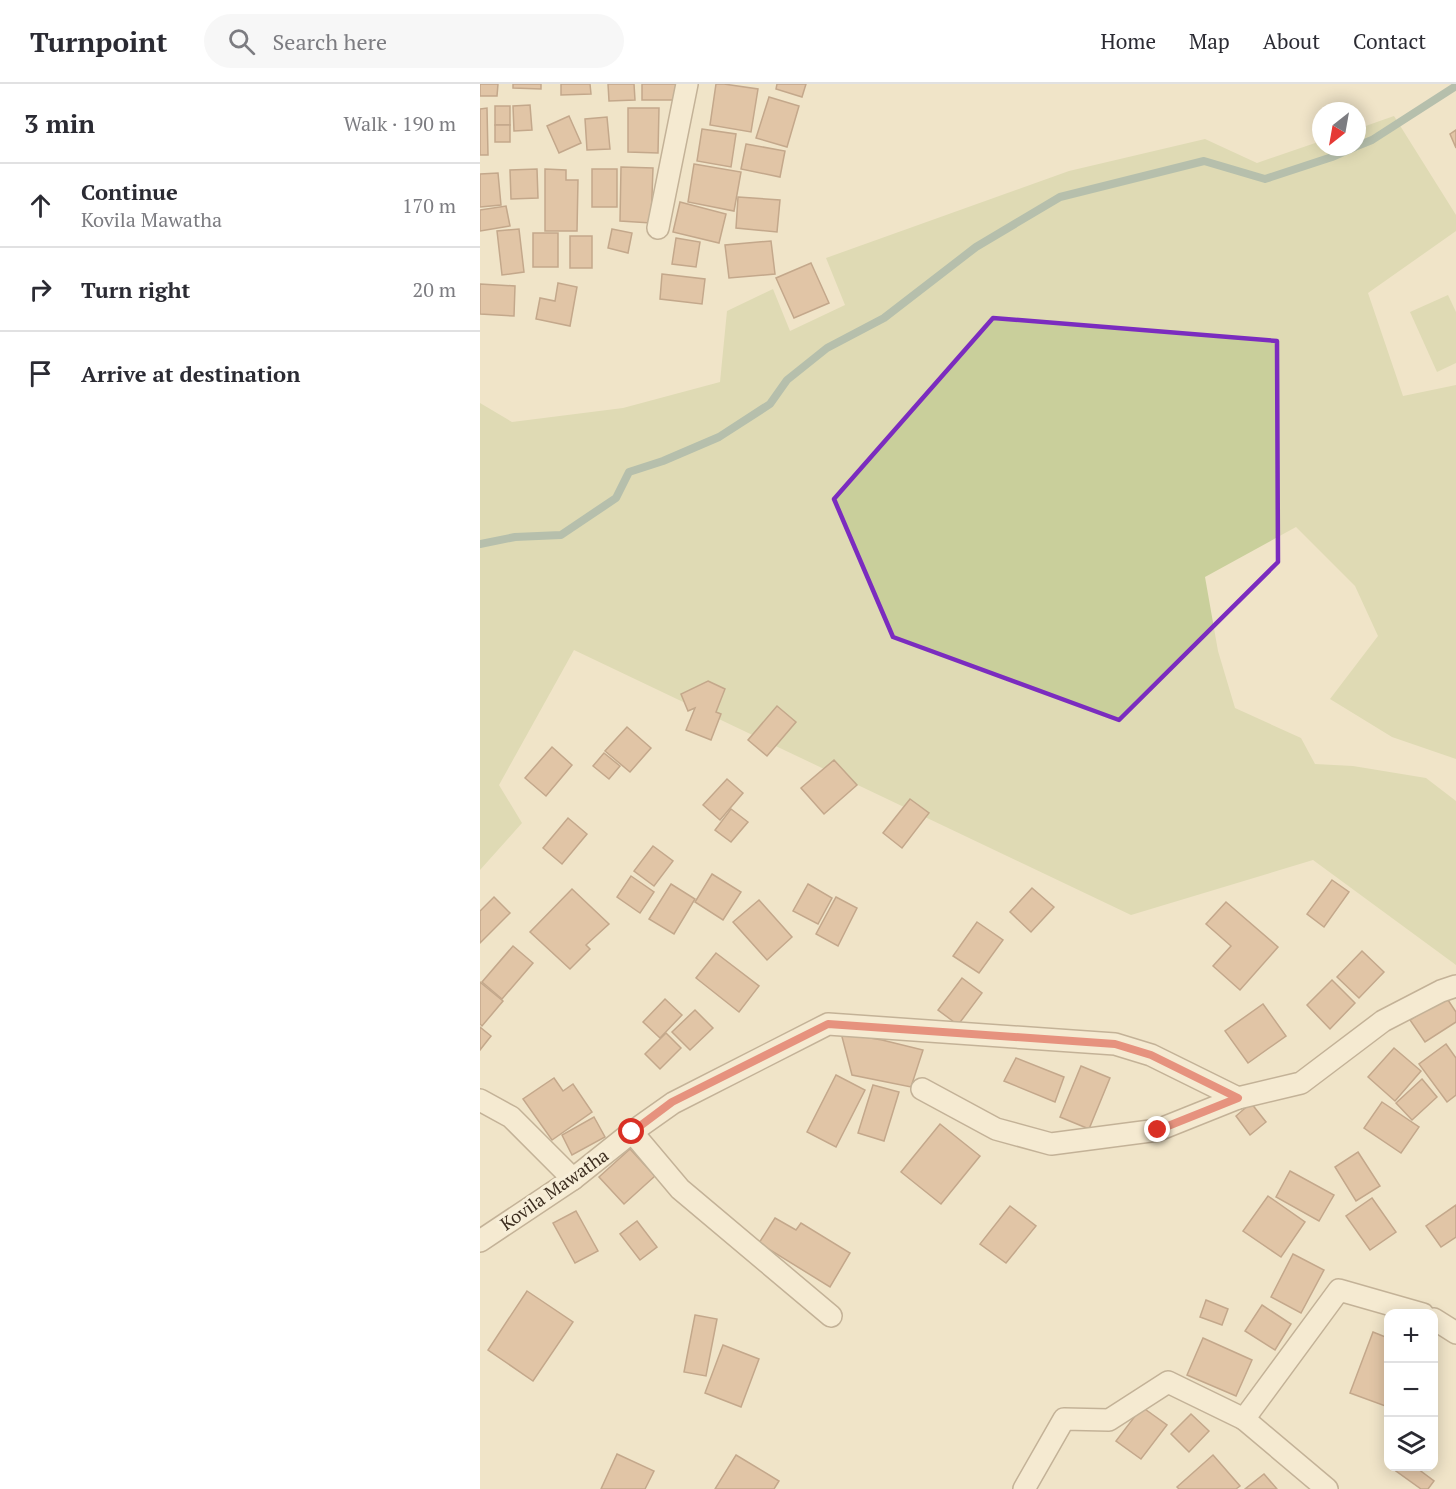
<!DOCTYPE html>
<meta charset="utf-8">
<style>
body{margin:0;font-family:"PT Serif",serif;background:#f7f7f7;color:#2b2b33}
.controls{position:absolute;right:18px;bottom:18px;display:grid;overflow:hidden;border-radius:12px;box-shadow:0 3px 15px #0003}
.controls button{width:54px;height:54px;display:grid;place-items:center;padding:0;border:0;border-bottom:2px solid #e1e1e2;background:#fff;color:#2b2b33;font:30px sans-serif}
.compass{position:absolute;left:832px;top:18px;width:54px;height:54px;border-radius:50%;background:#fff;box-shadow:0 3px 15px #0003;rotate:211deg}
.stop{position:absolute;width:18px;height:18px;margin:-14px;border:4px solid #d93025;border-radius:50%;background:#fff}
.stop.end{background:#d93025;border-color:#fff;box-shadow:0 2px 6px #0008}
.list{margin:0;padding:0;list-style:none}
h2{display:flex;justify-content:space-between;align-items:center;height:78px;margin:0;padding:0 24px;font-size:26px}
h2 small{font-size:20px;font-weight:400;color:#7c7c81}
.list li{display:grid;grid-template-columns:39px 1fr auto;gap:18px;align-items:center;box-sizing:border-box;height:84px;padding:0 24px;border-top:2px solid #e1e1e2}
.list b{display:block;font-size:22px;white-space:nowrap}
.list p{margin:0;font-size:20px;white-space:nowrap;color:#7c7c81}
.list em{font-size:20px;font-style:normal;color:#7c7c81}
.icon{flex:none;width:33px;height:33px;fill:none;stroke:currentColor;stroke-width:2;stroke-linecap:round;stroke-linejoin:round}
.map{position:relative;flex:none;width:976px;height:1405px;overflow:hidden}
header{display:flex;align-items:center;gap:36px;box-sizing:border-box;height:84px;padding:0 30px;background:#fff;border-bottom:2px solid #e1e1e2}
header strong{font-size:28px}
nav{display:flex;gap:33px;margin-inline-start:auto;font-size:21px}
.search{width:420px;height:54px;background:#f7f7f7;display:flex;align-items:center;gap:15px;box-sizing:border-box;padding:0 21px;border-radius:33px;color:#7c7c81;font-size:22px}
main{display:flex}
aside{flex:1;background:#fff}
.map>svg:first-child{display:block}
.green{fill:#c9cf9b}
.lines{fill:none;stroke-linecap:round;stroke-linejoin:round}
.stream{stroke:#6f938a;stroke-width:8}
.building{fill:#cf9f7d;stroke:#8d5f41;stroke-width:1.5}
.minor-casing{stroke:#8d765c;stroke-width:24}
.minor{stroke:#faf1dc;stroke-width:21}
.route{stroke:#d93025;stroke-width:8}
.marked{fill:none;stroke:#7b2cbf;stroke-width:4.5;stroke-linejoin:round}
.labels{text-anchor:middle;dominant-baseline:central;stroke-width:6;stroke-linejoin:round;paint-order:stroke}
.street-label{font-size:18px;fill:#3d2e20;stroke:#f7eed8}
</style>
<header>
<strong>Turnpoint</strong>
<div class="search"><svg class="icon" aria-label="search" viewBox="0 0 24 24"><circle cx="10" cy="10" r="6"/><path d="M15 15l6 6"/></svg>Search here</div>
<nav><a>Home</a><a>Map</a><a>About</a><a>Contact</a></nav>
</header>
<main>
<aside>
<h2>3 min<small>Walk · 190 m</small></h2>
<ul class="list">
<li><svg class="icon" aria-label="ahead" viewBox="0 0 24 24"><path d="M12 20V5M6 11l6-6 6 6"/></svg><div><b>Continue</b><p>Kovila Mawatha</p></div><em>170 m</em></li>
<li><svg class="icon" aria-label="right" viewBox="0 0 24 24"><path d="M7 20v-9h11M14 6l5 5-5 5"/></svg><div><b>Turn right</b></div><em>20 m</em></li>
<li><svg class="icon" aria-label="arrive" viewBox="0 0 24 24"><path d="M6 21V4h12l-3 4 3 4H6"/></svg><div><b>Arrive at destination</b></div></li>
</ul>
</aside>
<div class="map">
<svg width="976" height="1405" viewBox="0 0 976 1405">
<rect width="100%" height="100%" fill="#f0e4c8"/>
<!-- green -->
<g class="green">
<polygon points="914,32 976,131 976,147 888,209 923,312 976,301 976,675 912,653 850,615 898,552 875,502 816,443 725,493 738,567 755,624 821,654 835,680 873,682 946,694 976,717 976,881 833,776 651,831 94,566 19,701 42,739 0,786 0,319 32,338 143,324 240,298 247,227 293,205 310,247 365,221 346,174 589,87 725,55 777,79 841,57 841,63 877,63 877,45"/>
<polygon points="968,211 976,228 976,279 957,288 930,228"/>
</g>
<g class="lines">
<!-- stream -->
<g class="stream">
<polyline points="877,62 892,56 976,2"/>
<polyline points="0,460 35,453 81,451 136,414 149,388 183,377 239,353 290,320 307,296 347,264 404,234 496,163 580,113 724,77 785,95 852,73 875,63"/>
</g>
</g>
<!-- building -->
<g class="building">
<polygon points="0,0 18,0 17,12 0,12"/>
<polygon points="33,0 61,0 61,5 33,4"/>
<polygon points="81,0 110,0 111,10 81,11"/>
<polygon points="128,0 154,0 155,16 129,17"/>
<rect x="162" y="0" width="40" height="16"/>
<polygon points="236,0 244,0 278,5 271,48 230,41"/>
<polygon points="297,0 326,0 322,13 296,5"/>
<polygon points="289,13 319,22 307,63 276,54"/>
<polygon points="50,21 52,46 34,47 33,22"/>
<rect x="15" y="22" width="15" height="19"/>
<polygon points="7,24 8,71 0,71 0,25"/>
<polygon points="148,24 179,24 178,69 148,68"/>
<polygon points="89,32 101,59 79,69 67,42"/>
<polygon points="127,33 130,65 107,66 105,35"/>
<rect x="15" y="41" width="15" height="17"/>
<polygon points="222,45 256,50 251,83 217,77"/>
<polygon points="976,46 976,64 970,50"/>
<polygon points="266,60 305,67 300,93 261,85"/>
<polygon points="214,80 261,88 254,127 208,118"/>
<polygon points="141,83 173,84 171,139 140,137"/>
<polygon points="57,85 58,114 31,115 30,86"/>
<polygon points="65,85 86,86 86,96 98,96 97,147 65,147"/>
<rect x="112" y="85" width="25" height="38"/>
<polygon points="18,89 21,121 0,123 0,90"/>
<polygon points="258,113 300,116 297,148 256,144"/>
<polygon points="200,118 246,130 239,159 193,148"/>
<polygon points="26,122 30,142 0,147 0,126"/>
<polygon points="39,145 44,188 22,191 17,147"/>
<polygon points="132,145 152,149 148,169 128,164"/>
<rect x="53" y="149" width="25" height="34"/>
<rect x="90" y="152" width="22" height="32"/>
<polygon points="196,154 220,158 216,183 192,180"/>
<polygon points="291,157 295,190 249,194 245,161"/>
<polygon points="331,179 349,219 314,234 296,194"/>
<polygon points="182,190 225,195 222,220 180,215"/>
<polygon points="78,199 97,203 90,242 56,235 60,214 75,217"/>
<polygon points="0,200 35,202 34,232 0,230"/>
<polygon points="228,597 245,605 236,628 241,630 231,656 206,646 215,624 208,627 201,610"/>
<polygon points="297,622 316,638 287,672 268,656"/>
<polygon points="147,643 171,664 150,688 125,667"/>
<polygon points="72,663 92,681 66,712 45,694"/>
<polygon points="124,669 140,682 129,695 113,682"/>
<polygon points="354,676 377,701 344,730 321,704"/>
<polygon points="247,695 263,709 240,736 223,721"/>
<polygon points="430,715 449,729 422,764 403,749"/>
<polygon points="251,725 268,738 251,758 235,746"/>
<polygon points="88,734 107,750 82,780 63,764"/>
<polygon points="173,762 193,777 174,802 154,787"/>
<polygon points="232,790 261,808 243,836 215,818"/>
<polygon points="151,792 174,808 160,829 137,813"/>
<polygon points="852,796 869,808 844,843 827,830"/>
<polygon points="191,800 215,815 194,850 169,835"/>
<polygon points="328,800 352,814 338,840 313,827"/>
<polygon points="552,804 574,823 551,848 530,828"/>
<polygon points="92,805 129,840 106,861 110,865 90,885 50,848"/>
<polygon points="14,813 30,829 0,859 0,827"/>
<polygon points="356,813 377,824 358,862 336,850"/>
<polygon points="279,816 312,853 287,876 253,838"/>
<polygon points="746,818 798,863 760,906 733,882 751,862 726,840"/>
<polygon points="497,838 523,856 499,889 473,872"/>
<polygon points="33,862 53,879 22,915 2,898"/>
<polygon points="882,867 904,888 879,914 857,893"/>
<polygon points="236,869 279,902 259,928 216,894"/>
<polygon points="482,894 502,909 478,941 458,926"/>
<polygon points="852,896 875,919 850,945 827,921"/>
<polygon points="0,898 23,917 2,942 0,940"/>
<polygon points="966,913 976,928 976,938 945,958 930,936"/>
<polygon points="185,915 202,931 180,954 163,938"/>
<polygon points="783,920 806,952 768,979 745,947"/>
<polygon points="215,926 233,944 210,966 192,948"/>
<polygon points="0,943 11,952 0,966"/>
<polygon points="186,949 201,964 180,985 165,970"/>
<polygon points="361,949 402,956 443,966 431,1003 372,991"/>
<polygon points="966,960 976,974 976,1011 967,1018 939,980"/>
<polygon points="914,964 941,987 915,1017 888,993"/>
<polygon points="536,974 584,993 575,1018 524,997"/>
<polygon points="601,982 630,994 609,1045 580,1033"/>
<polygon points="356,991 385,1006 356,1063 327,1048"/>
<polygon points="74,994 83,1007 93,1000 112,1028 72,1056 43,1015"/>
<polygon points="942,995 957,1013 932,1036 916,1019"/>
<polygon points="393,1001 419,1008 404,1057 378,1049"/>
<polygon points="902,1018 939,1043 921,1069 884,1044"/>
<polygon points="771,1019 786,1038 770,1051 756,1032"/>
<polygon points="114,1033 125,1053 92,1071 82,1051"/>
<polygon points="460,1040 500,1072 461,1120 421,1088"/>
<polygon points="150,1065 175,1092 144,1120 119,1093"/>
<polygon points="878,1068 900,1102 876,1117 855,1083"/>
<polygon points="810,1087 854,1111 839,1137 796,1113"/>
<polygon points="788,1112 825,1138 801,1173 763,1147"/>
<polygon points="892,1114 916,1148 890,1166 866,1132"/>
<polygon points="976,1121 976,1153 961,1163 946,1142"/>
<polygon points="530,1122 556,1142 526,1179 500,1160"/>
<polygon points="96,1127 118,1167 95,1179 73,1139"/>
<polygon points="295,1134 316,1146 321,1139 370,1169 350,1203 279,1159"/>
<polygon points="157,1137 177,1163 160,1176 140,1150"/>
<polygon points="813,1170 844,1186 821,1229 791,1213"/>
<polygon points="47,1207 93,1238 53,1297 8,1266"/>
<polygon points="726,1216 748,1225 742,1241 720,1233"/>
<polygon points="782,1221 811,1240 795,1266 765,1247"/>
<polygon points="215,1231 237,1235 226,1292 204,1288"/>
<polygon points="893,1248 908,1254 908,1323 870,1309"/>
<polygon points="723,1254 772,1276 756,1312 707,1291"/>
<polygon points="243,1261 279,1275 261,1323 225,1309"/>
<polygon points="662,1323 687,1341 661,1375 636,1357"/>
<polygon points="711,1330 729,1347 709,1368 691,1350"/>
<polygon points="137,1370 174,1387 165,1405 121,1405"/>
<polygon points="256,1371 299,1397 294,1405 235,1405"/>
<polygon points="733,1371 760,1402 756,1405 699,1405 697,1403"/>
<polygon points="920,1382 934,1382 954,1397 948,1405 941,1405 916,1387"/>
<polygon points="784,1390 797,1405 765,1405"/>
</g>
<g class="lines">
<defs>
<g id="minor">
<polyline points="178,144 207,0"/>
<polyline points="442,1005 516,1045 571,1060 678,1046 758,1014"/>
<polyline points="0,1016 31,1033 93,1095"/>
<polyline points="152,1048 200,1105 351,1232"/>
<polyline points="0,1157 93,1095 152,1048 193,1019 348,940 635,960 671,971 758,1014 821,999 903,937 961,907 976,902"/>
<polyline points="954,1235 976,1249"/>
<polyline points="764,1335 847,1405"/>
<polyline points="544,1405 584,1335 629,1336 688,1298 764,1335 859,1206 943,1230"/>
</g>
</defs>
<!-- minor casing -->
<use href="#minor" class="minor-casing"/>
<!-- minor -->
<use href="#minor" class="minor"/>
</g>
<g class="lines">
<!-- route -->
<polyline class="route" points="152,1048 192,1018 348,940 635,960 671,971 758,1014 678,1046"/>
</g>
<!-- marked area -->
<path d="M0 0H976V1405H0ZM513,234L797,257L798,478L639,636L413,553L354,415Z" fill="#f0e4c8" fill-opacity=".55" fill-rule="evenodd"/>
<path class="marked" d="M513,234L797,257L798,478L639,636L413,553L354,415Z"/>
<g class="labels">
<!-- street labels -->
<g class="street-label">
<text transform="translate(74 1105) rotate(-35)">Kovila Mawatha</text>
</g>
</g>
</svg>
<div class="controls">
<button>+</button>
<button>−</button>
<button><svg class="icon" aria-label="layers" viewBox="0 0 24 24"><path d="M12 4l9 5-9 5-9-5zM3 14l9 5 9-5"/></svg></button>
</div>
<svg class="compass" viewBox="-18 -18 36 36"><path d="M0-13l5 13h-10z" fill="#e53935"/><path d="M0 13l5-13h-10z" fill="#7c7c81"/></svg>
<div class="stop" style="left:152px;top:1048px"></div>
<div class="stop end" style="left:678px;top:1046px"></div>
</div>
</main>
